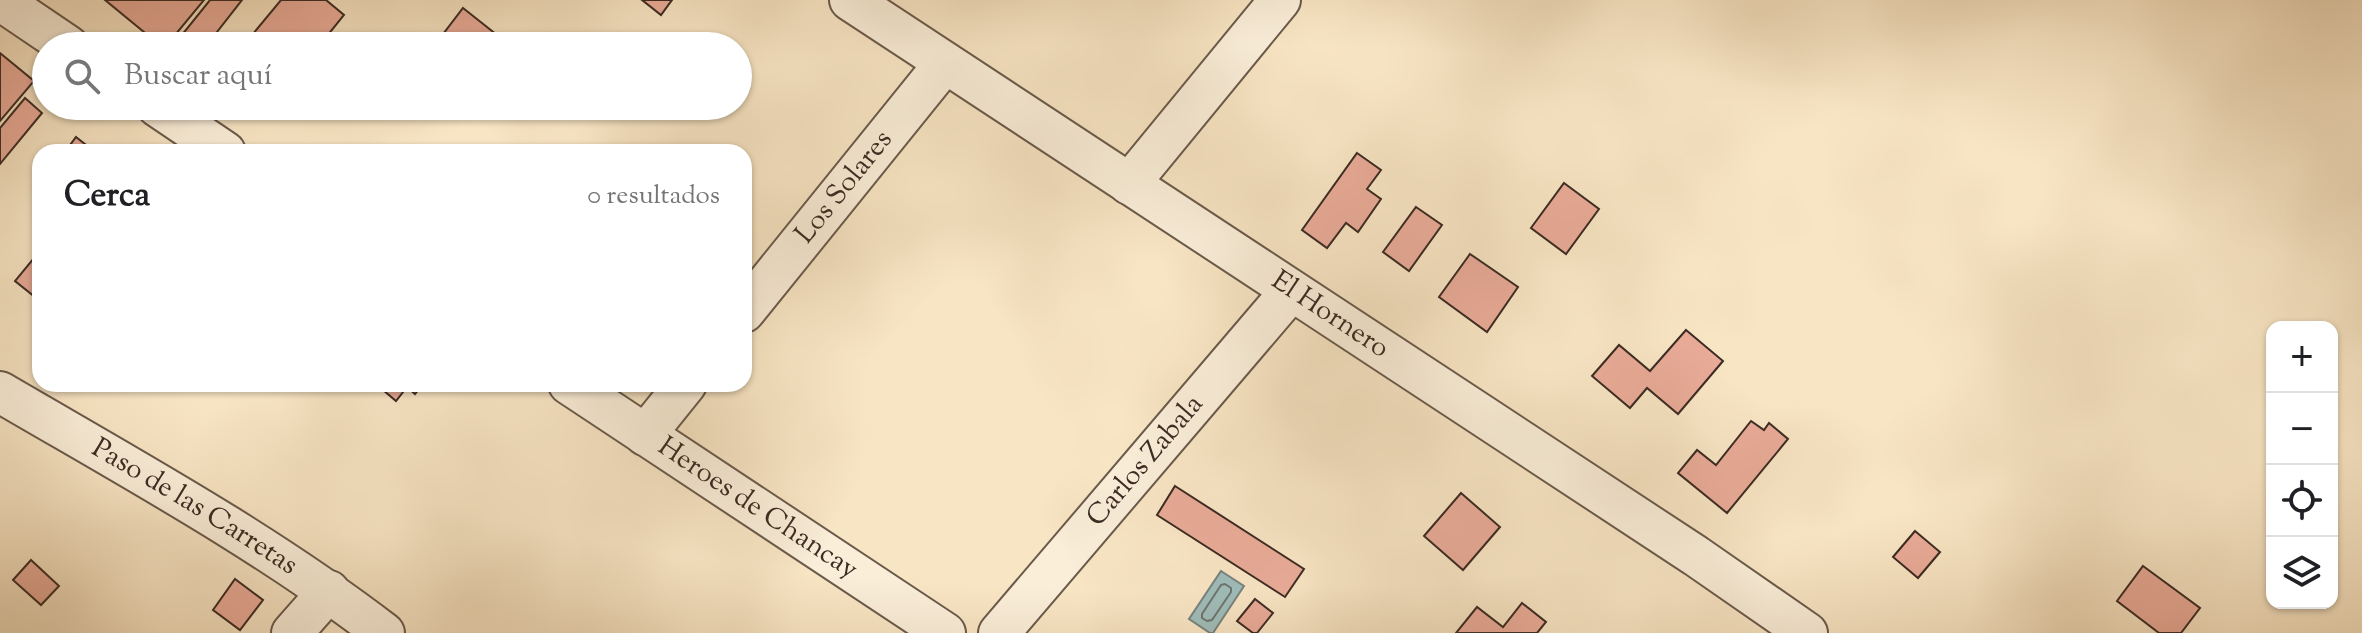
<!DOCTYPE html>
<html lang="es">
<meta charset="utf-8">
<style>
body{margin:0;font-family:"Sorts Mill Goudy",serif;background:#f6f6f6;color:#202124}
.controls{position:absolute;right:24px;bottom:24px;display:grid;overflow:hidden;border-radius:16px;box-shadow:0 2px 6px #0004}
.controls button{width:72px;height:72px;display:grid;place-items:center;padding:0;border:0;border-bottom:2px solid #e0e0e0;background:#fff;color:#202124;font:40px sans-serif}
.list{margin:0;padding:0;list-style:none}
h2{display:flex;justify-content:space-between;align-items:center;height:104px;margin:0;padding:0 32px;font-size:34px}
h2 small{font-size:26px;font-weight:400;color:#757577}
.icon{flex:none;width:44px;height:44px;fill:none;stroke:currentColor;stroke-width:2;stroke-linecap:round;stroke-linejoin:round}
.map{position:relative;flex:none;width:2362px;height:633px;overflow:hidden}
.search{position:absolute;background:#fff;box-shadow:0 2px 6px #0004;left:32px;top:32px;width:720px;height:88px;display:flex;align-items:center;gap:20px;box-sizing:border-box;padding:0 28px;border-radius:44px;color:#757577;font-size:30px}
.panel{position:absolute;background:#fff;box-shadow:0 2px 6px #0004;left:32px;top:144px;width:720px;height:248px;border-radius:24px}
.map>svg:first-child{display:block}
.water{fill:#9fbdba;stroke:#77837e;stroke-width:2}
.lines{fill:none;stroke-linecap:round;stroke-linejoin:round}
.shore{stroke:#6d746e;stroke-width:2}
.building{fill:#e9ab98;stroke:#3b2b23;stroke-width:2}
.street-casing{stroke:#6a5a4b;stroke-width:44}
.street{stroke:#faeed9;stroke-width:40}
.labels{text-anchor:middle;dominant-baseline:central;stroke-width:6;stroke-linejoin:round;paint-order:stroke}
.street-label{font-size:28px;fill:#3b2b23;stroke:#faeed9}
</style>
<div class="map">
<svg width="2362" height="633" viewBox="0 0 2362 633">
<rect width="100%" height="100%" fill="#f8e5c4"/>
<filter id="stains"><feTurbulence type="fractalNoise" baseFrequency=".0025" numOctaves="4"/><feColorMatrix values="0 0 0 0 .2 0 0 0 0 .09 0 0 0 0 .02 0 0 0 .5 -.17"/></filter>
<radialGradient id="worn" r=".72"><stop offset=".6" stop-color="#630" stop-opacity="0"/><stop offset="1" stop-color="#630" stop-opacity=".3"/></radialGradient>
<!-- water -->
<polygon class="water" points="1221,571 1244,586 1213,633 1210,633 1189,619"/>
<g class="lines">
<!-- shore -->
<polygon class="shore" points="1225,584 1231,588 1231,592 1212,620 1207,621 1202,618 1202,614 1221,585"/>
</g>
<!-- building -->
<g class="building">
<polygon points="105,0 204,0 166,46 161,46"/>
<polygon points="210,0 242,0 206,46 173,46"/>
<polygon points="281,0 326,0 344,15 319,46 243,46"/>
<polygon points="642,0 672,0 661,15"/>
<polygon points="463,8 511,46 434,46"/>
<polygon points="0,53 34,81 0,121"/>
<polygon points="25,98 42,113 0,164 0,128"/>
<polygon points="76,137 95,152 65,152"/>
<polygon points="1357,153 1381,170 1367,189 1381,199 1358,232 1346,223 1327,248 1302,230"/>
<polygon points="1564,183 1599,209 1566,254 1531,228"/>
<polygon points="1416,207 1442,225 1409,271 1383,252"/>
<polygon points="39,252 40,291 35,297 15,281"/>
<polygon points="1470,254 1518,287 1487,332 1439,297"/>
<polygon points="1686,330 1723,361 1678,414 1647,388 1630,408 1592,376 1619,345 1650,371"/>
<polygon points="376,384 423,384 415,394 407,387 396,401"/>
<polygon points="1751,421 1764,430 1769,423 1788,439 1727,513 1678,473 1697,450 1716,465"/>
<polygon points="1175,486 1304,569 1285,597 1157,515"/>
<polygon points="1461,493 1500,527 1463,570 1424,536"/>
<polygon points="1915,531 1940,552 1918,578 1893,557"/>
<polygon points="31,560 59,586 41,605 13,580"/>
<polygon points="2143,566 2200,608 2181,633 2159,633 2117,601"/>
<polygon points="235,579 263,600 240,630 213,610"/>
<polygon points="1255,599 1273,613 1257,633 1253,633 1237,621"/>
<polygon points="1522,603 1546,622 1537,633 1456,633 1477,607 1503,627"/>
</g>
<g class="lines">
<defs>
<g id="street">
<polyline points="0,0 68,46"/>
<path id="s1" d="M850,0L1696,556L1807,633"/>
<polyline points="157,106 225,152"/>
<polyline points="1129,184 1280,0"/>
<path id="s2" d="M744,312L945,63"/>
<path id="s3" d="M569,384L945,633"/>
<path id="s4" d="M0,392C130,468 264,541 384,633"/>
<polyline points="645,435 686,384"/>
<polyline points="292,633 329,591"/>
<path id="s5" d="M999,633L1291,291"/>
</g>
</defs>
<!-- street casing -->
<use href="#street" class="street-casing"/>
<!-- street -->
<use href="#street" class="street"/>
</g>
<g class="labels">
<!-- street labels -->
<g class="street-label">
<text stroke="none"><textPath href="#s2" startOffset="160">Los Solares</textPath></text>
<text stroke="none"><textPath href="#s1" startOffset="574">El Hornero</textPath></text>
<text stroke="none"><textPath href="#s5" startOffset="226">Carlos Zabala</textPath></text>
<text stroke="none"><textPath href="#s4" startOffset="226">Paso de las Carretas</textPath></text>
<text stroke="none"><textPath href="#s3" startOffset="226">Heroes de Chancay</textPath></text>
</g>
</g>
<rect width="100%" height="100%" filter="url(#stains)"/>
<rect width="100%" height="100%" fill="url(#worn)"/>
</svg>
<div class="controls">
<button>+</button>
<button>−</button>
<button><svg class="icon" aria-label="locate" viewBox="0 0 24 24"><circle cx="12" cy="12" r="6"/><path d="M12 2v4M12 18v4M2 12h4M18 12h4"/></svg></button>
<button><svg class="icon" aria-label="layers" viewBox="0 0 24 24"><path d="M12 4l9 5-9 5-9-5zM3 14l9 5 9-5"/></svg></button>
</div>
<div class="search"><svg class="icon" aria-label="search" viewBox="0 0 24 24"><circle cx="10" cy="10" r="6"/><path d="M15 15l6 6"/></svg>Buscar aquí</div>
<section class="panel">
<h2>Cerca<small>0 resultados</small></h2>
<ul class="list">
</ul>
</section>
</div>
